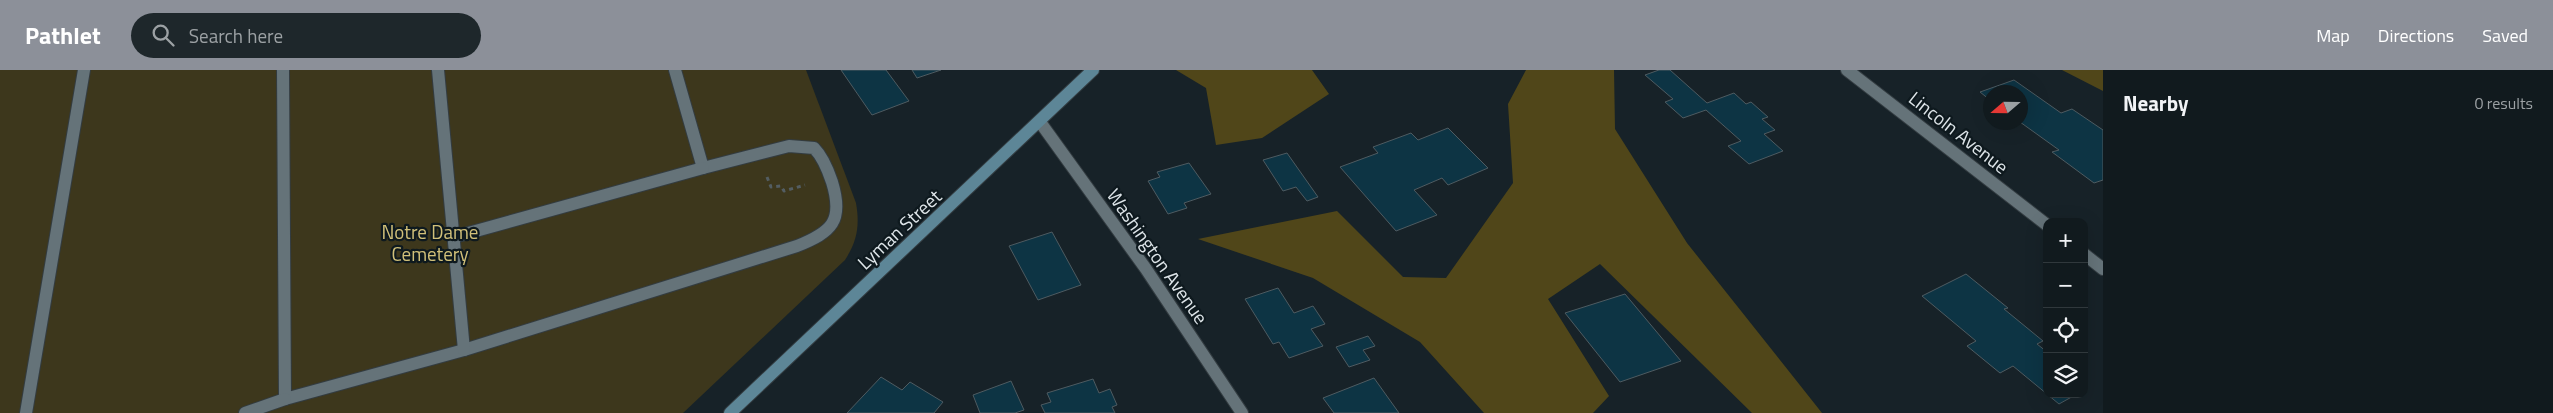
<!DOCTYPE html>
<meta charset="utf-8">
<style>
body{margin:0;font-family:"Titillium Web",sans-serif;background:#1e272b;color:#f1f3f6}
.controls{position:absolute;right:15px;bottom:15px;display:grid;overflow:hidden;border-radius:10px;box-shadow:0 5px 20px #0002}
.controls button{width:45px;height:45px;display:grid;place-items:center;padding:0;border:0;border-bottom:1px solid #30383c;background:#111a1e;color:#f1f3f6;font:25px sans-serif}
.compass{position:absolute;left:1983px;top:15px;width:45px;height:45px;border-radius:50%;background:#111a1e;box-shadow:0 5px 20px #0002;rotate:250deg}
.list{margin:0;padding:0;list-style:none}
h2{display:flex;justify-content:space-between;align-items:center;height:65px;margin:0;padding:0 20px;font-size:21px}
h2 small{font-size:16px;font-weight:400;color:#9ca1a4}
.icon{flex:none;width:28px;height:28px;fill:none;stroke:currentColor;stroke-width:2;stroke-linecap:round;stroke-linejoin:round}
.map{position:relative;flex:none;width:2103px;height:343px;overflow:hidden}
header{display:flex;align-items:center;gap:30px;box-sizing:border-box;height:70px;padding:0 25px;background:#8c9099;color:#fff}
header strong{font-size:24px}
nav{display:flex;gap:28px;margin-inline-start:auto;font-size:18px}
.search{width:350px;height:45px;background:#1e272b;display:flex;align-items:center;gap:12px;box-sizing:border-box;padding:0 18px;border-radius:28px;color:#9ca1a4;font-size:19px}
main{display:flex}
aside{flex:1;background:#111a1e}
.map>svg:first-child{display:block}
.green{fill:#3d371c}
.forest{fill:#504619}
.building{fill:#0d3444;stroke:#4e5b61}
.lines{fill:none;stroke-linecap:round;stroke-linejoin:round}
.service-casing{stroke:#333c41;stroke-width:14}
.minor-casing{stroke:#333c41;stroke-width:14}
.secondary-casing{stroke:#333c41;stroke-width:14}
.path{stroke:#535d62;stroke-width:3;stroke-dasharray:4 4;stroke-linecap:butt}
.service{stroke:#657379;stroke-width:12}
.minor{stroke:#657379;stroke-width:12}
.secondary{stroke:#5d8697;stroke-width:12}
.labels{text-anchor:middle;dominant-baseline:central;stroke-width:4.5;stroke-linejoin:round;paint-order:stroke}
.street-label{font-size:19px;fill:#dee5e9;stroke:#0e191e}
.park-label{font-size:19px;fill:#d1c079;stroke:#0e191e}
</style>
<header>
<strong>Pathlet</strong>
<div class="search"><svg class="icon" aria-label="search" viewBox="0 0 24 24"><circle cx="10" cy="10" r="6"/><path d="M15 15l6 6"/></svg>Search here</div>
<nav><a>Map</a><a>Directions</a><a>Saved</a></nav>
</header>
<main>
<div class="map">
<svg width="2103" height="343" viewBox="0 0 2103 343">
<rect width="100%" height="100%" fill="#172228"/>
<!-- green -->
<path class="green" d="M0,0H806L856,133C860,156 857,171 845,190L683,343H0Z"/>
<!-- forest -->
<g class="forest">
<polygon points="1176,0 1312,0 1329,24 1262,68 1216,75 1206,18"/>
<polygon points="1526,0 1614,0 1615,59 1687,173 1822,343 1752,343 1600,194 1548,229 1609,326 1593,343 1484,343 1420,272 1313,208 1198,169 1337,141 1403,207 1446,208 1513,113 1508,34"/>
<polygon points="2062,0 2103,0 2103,21"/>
</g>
<!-- building -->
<g class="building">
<polygon points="841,0 886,0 909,31 872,45"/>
<polygon points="912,0 941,0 917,8"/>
<polygon points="1659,0 1670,0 1707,33 1734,23 1746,34 1751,32 1768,47 1762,49 1775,60 1764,64 1783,81 1749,94 1728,76 1741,71 1706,40 1683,48 1665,32 1673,29 1645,5"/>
<polygon points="2014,10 2061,43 2072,39 2103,60 2103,110 2094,113 2052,82 2059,80 2020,52 2020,22 1990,22 1990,30 1980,22"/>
<polygon points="1448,58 1488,98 1448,115 1442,108 1414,120 1437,145 1396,161 1340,97 1378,83 1373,77 1411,63 1418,70"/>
<polygon points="1287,83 1318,127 1307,131 1296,117 1283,121 1263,90"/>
<polygon points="1189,93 1211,124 1184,133 1187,138 1168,144 1148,111 1160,107 1157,102"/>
<polygon points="1052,162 1081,215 1038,230 1009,176"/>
<polygon points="1966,204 2008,238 2004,239 2043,271 2037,274 2047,282 2047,324 2077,324 2059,334 2013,296 2000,303 1967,276 1976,271 1922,226"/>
<polygon points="1278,218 1294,243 1313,236 1325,254 1311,259 1323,276 1289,288 1279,272 1273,274 1245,229"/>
<polygon points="1625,224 1681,291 1620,312 1565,243"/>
<polygon points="1368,266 1375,276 1363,280 1370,290 1349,297 1336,277"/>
<polygon points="881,307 902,320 910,312 943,332 934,343 847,343"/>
<polygon points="1374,308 1399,343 1334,343 1323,328"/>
<polygon points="1093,309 1099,323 1110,319 1117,335 1112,337 1115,343 1045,343 1041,335 1051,332 1047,323"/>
<polygon points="1011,311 1024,340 1015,343 980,343 973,325"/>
</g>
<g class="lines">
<defs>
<g id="service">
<path d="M283,0L285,329L464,280L797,176C832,162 844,151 832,112C828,100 823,87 814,78L789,76L703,98L675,0"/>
<polyline points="438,0 464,280"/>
<polyline points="454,167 703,98"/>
<polyline points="26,343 84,0"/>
<polyline points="245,343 285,329"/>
</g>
<g id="minor">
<polyline points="1847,0 2047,155"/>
<polyline points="1040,52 1146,199 1242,343"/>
<polyline points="2084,184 2103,199"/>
</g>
<polyline id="secondary" points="730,343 1093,0"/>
</defs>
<!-- service casing -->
<use href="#service" class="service-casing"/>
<!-- minor casing -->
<use href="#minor" class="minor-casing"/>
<!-- secondary casing -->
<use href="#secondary" class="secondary-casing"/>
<!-- path -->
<polyline class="path" points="767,107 771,117 781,116 784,121 805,115"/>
<!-- service -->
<use href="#service" class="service"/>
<!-- minor -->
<use href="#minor" class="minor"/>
<!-- secondary -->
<use href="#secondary" class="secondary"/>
</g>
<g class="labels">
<!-- street labels -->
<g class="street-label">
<text transform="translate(1959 62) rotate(38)">Lincoln Avenue</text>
<text transform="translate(899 159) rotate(-43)">Lyman Street</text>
<text transform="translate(1158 186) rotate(55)">Washington Avenue</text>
</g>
<!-- park labels -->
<g class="park-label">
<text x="430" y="161">Notre Dame<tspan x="430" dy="22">Cemetery</tspan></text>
</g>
</g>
</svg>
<div class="controls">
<button>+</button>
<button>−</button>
<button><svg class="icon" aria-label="locate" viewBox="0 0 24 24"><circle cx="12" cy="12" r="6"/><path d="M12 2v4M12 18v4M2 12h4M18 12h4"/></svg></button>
<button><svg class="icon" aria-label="layers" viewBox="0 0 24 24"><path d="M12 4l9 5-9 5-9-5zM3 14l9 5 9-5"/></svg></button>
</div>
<svg class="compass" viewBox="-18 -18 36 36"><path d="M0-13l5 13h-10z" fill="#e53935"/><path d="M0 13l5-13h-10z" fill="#9ca1a4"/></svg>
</div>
<aside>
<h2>Nearby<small>0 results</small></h2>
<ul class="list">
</ul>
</aside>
</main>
